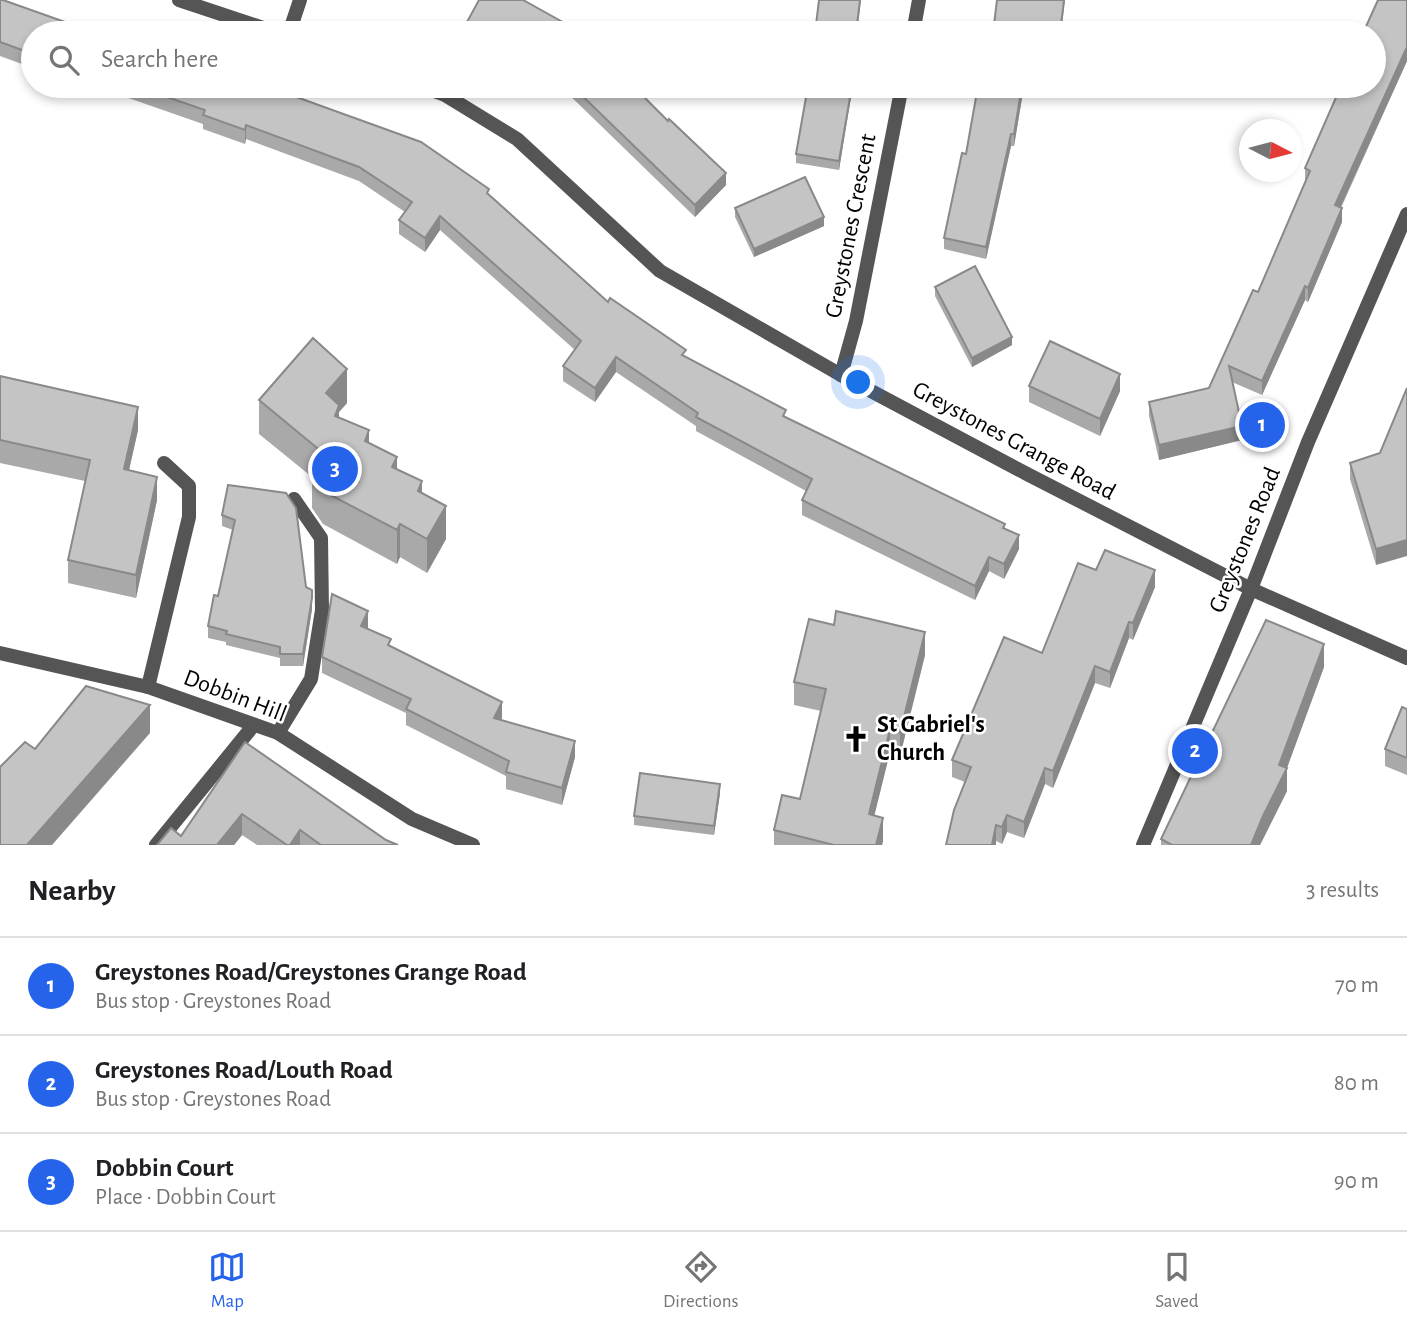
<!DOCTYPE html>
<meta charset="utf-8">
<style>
body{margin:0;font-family:"Alegreya Sans",sans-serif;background:#f6f6f6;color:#202124}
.compass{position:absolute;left:1239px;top:119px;width:63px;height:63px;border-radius:50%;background:#fff;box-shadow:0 4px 10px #0003;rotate:96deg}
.you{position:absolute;left:859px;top:383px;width:24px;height:24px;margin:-18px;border:5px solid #fff;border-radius:50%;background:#1a73e8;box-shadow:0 0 0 10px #1a73e833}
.badge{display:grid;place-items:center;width:46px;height:46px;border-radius:50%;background:#2563eb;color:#fff;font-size:23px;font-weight:700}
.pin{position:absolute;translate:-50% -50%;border:4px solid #fff;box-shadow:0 2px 7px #0006}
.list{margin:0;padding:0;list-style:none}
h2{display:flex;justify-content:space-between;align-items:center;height:91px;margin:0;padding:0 28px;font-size:30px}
h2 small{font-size:23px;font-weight:400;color:#757577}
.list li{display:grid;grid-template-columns:46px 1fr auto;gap:21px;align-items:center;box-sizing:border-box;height:98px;padding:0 28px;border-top:2px solid #e0e0e0}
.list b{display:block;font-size:26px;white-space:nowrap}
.list p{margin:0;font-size:23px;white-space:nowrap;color:#757577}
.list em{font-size:23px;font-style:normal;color:#757577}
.icon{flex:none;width:38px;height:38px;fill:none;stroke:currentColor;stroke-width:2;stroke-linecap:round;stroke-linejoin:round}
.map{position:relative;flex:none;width:1407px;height:845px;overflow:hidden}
.search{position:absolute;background:#fff;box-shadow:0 4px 10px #0003;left:21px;right:21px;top:21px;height:77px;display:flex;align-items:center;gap:18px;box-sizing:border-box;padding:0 24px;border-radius:38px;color:#757577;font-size:26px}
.sheet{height:385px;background:#fff}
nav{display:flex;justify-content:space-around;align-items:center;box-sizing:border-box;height:98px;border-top:2px solid #e0e0e0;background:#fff;font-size:19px;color:#757577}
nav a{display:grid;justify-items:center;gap:4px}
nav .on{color:#2563eb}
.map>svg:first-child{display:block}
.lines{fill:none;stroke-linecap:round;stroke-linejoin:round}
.service{stroke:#555;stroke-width:14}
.minor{stroke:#555;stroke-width:14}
.tertiary{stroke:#555;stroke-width:14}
.wall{fill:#a9a9a9}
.shaded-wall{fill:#898989}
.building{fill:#c4c4c4;stroke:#898989;stroke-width:2}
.labels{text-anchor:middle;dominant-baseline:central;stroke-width:5;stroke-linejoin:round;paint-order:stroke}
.street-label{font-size:24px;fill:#000;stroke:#fff}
.poi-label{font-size:24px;font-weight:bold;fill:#000;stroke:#fff;text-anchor:start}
</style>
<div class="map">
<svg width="1407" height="845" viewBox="0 0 1407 845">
<rect width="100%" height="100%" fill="#fff"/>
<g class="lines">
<!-- service -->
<polyline class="service" points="148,687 189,517 189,486 164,463"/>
<!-- minor -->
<g class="minor">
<polyline points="179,0 278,33"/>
<polyline points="289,33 300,0"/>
<polyline points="913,33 919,0"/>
<polyline points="420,86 445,95 517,139 660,271 841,375 1027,474 1251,589 1407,658"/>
<polyline points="841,375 856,321 902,86"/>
<polyline points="0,653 148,687 278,733 412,819 473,845"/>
<polyline points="278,733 311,679 322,610 321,538 294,499"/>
<polyline points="156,845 253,726"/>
</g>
<!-- tertiary -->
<polyline class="tertiary" points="1143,845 1251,589 1308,442 1407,214"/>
</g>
<!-- wall -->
<g class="wall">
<polygon points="0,0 33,33 33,68 0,56"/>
<polygon points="1407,0 1407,61 1341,208 1342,222 1308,302 1305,300 1262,395 1232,382 1242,440 1159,460 1149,416 1149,402 1209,388 1258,292 1305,182 1305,168"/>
<polygon points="467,22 580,33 467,33"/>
<polygon points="94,86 266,86 489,195 608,302 686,357 786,417 1005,528 1019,549 1004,579 989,571 975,600 802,515 802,500 806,491 696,431 696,426 616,372 595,402 563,381 563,366 575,350 440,230 425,252 399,234 399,220 405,212 359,181 246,139 245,144 203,129 203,124"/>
<polygon points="560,86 633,86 726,185 695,217"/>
<polygon points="852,86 839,170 796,163 796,154"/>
<polygon points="978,86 1024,86 1014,146 1011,146 986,259 944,249 944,238 966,154"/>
<polygon points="735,208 824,226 754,257 735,217"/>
<polygon points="935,287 1012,345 972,367 935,296"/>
<polygon points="0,376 138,430 129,470 157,500 136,598 68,583 68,560 85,481 0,463"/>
<polygon points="1029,386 1120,391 1100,436 1029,402"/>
<polygon points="259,400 347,403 339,412 339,418 369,443 422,493 446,539 427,573 400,557 397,564 323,524 312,508 312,477 259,434"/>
<polygon points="1380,453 1376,565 1350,479 1350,463"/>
<polygon points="228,485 306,587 312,609 303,666 280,666 280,658 226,645 226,642 208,638 208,626 218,596 233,530 222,526 222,515"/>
<polygon points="1096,570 1155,587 1133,640 1129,638 1110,688 1095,683 1053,788 1045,784 1024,838 1007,832 1002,844 996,841 996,845 946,845 965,782 952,777 952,760 1042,653"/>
<polygon points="368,628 368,629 391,646 502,718 501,720 575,757 562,805 506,789 506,776 406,725 406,713 322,673 322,657"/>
<polygon points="925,655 900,756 890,752 874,816 883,841 882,845 774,845 774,830 800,799 821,711 794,705 794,682"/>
<polygon points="1324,667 1287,768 1287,791 1260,845 1161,845 1161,839"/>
<polygon points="1407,709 1407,775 1385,766 1385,749"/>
<polygon points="245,742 386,840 398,845 257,845 242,835 234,845 157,845 181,836"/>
<polygon points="720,793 714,835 634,825 634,816"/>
</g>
<!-- shaded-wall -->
<g class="shaded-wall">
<polygon points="860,0 861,0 857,33 856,33"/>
<polygon points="1064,0 1065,0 1061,33 1060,33"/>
<polygon points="1407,47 1407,61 1335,219 1335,205"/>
<polygon points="852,86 852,91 839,170 839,161"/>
<polygon points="1022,86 1024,86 1014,146 1014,134"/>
<polygon points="246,125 246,139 245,144 245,130"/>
<polygon points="1011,134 1011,146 986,259 986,247"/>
<polygon points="726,173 726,185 695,217 695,205"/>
<polygon points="1342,208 1342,222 1308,302 1308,288"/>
<polygon points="440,216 440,230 425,252 425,238"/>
<polygon points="824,217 824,226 754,257 754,249"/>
<polygon points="1305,286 1305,300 1262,395 1262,381"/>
<polygon points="1012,337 1012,345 972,367 972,358"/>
<polygon points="616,357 616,372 595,402 595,388"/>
<polygon points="347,369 347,403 339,412 339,439 326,393"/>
<polygon points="1120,374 1120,391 1100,436 1100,419"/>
<polygon points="138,407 138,430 124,492 124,469"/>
<polygon points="1242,426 1242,440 1159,460 1159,445"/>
<polygon points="369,430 369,463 365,441"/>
<polygon points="397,457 397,491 392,467"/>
<polygon points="157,477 157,500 136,598 136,575"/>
<polygon points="422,481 422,515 418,491"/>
<polygon points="446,506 446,539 427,573 427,539"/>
<polygon points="400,524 400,557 397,564 397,530"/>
<polygon points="1019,535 1019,549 1004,579 1004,564"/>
<polygon points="1407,540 1407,556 1376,565 1376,549"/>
<polygon points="989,557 989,571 975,600 975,586"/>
<polygon points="1155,570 1155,587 1133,640 1133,623"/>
<polygon points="312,598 312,609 303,666 303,654"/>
<polygon points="368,611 368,628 361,642 361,626"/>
<polygon points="1129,622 1129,638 1110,688 1110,672"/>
<polygon points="925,632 925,655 900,756 900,733"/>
<polygon points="1324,644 1324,667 1285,773 1287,768 1287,791 1260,845 1251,845 1263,816 1279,765"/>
<polygon points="1095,666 1095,683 1053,788 1053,771"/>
<polygon points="502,702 502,718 494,735 494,718"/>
<polygon points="150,705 150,733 52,845 27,845"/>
<polygon points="890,729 890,752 869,837 869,814"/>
<polygon points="575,741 575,757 562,805 562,788"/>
<polygon points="1045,768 1045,784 1024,838 1024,822"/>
<polygon points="720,784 720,793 714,835 714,826"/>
<polygon points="242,814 242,835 234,845 217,845"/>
<polygon points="1007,815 1007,832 1002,844 1002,827"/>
<polygon points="883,818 883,841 882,845 876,845"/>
<polygon points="996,825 996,845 992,845"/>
<polygon points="300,830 300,845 290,845"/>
</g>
<!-- building -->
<g class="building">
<polygon points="0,0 3,0 96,33 33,33 33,54 0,42"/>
<polygon points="479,0 523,0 577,30 580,33 488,33 467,22"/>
<polygon points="819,0 860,0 856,33 815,33"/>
<polygon points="997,0 1064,0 1060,33 993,33"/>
<polygon points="1378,0 1407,0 1407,47 1335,205 1342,208 1308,288 1305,286 1262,381 1229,366 1242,426 1159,445 1149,402 1209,388 1253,290 1258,292 1310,171 1305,168 1341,86 1374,86 1374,33 1363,33"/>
<polygon points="110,29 121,33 109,33"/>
<polygon points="135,86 266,86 421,142 489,189 487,193 608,302 610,298 686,350 682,355 786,410 783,416 1005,524 1003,528 1019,535 1004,564 989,557 975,586 802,500 812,479 696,417 698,413 616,357 595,388 563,366 581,341 440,216 425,238 399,220 412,202 359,167 246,125 245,130 203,115 205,110"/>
<polygon points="572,86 633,86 668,121 669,119 726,173 695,205"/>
<polygon points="808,86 852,86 839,161 796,154"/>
<polygon points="978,86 1022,86 1014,134 1011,134 986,247 944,238 962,153 966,154"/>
<polygon points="805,177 824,217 754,249 735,208"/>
<polygon points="975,266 1012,337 972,358 935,287"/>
<polygon points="313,338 347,369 326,393 339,405 335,416 369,430 365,441 397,457 392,467 422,481 418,491 446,506 427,539 400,524 397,530 323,491 312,475 357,481 259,400"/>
<polygon points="1050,341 1120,374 1100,419 1029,386"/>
<polygon points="0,376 138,407 124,469 157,477 136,575 68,560 90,460 0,440"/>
<polygon points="1407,388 1407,540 1376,549 1350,463 1380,453"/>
<polygon points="228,485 286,493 296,508 306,587 312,590 312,598 303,654 280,654 280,647 226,634 227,631 208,626 214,595 218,596 235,520 222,515"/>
<polygon points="1105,550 1155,570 1133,623 1129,622 1110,672 1095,666 1053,771 1045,768 1024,822 1007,815 1002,827 996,825 992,845 946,845 954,810 971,767 952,760 1004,637 1042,653 1078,563 1096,570"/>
<polygon points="332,594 368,611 361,626 391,639 388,645 502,702 494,718 575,741 562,788 506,772 509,761 406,709 411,699 322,657"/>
<polygon points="836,611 925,632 900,733 890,729 869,814 883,818 876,845 834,845 774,830 782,795 800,799 826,689 794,682 809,619 834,625"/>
<polygon points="1266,620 1324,644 1279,765 1287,768 1263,816 1251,845 1172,845 1161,839"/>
<polygon points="86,686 150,705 27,845 0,845 0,767 25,742 35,749"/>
<polygon points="1402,707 1407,709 1407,758 1385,749"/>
<polygon points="245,742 386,840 398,845 321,845 300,830 290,845 287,845 242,814 217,845 157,845 171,828 181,836"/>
<polygon points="640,773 720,784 714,826 634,816"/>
</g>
<!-- icons -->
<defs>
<symbol id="church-bare" viewBox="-9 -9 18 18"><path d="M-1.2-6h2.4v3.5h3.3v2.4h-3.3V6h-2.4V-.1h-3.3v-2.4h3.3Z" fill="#000" stroke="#fff" stroke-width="2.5" paint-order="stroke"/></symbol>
</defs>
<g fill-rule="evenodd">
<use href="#church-bare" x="837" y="720" width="38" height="38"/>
</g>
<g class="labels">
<!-- street labels -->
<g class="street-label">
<text transform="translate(851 226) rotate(-79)">Greystones Crescent</text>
<text transform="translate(1014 441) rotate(28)">Greystones Grange Road</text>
<text transform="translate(1245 540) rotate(-68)">Greystones Road</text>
<text transform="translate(235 696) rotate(21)">Dobbin Hill</text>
</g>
<!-- poi labels -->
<g class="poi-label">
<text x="877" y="725">St Gabriel's<tspan x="877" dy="28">Church</tspan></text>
</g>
</g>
</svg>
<svg class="compass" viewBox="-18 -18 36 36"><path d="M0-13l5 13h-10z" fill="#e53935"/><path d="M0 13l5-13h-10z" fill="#757577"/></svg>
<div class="you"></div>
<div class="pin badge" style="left:1262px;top:425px">1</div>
<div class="pin badge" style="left:1195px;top:751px">2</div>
<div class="pin badge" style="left:335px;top:469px">3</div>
<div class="search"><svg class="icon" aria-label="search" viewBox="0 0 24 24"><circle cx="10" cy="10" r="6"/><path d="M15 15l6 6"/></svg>Search here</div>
</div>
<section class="sheet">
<h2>Nearby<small>3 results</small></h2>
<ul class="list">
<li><span class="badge">1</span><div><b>Greystones Road/Greystones Grange Road</b><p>Bus stop · Greystones Road</p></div><em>70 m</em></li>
<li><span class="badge">2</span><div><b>Greystones Road/Louth Road</b><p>Bus stop · Greystones Road</p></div><em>80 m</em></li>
<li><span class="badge">3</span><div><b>Dobbin Court</b><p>Place · Dobbin Court</p></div><em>90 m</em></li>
</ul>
</section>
<nav>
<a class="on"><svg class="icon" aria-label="map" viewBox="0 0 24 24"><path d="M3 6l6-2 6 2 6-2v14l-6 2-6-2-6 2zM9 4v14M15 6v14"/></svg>Map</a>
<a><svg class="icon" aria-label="directions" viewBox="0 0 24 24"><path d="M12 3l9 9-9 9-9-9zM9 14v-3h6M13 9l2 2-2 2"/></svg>Directions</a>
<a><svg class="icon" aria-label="saved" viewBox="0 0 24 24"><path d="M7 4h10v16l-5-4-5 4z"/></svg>Saved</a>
</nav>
